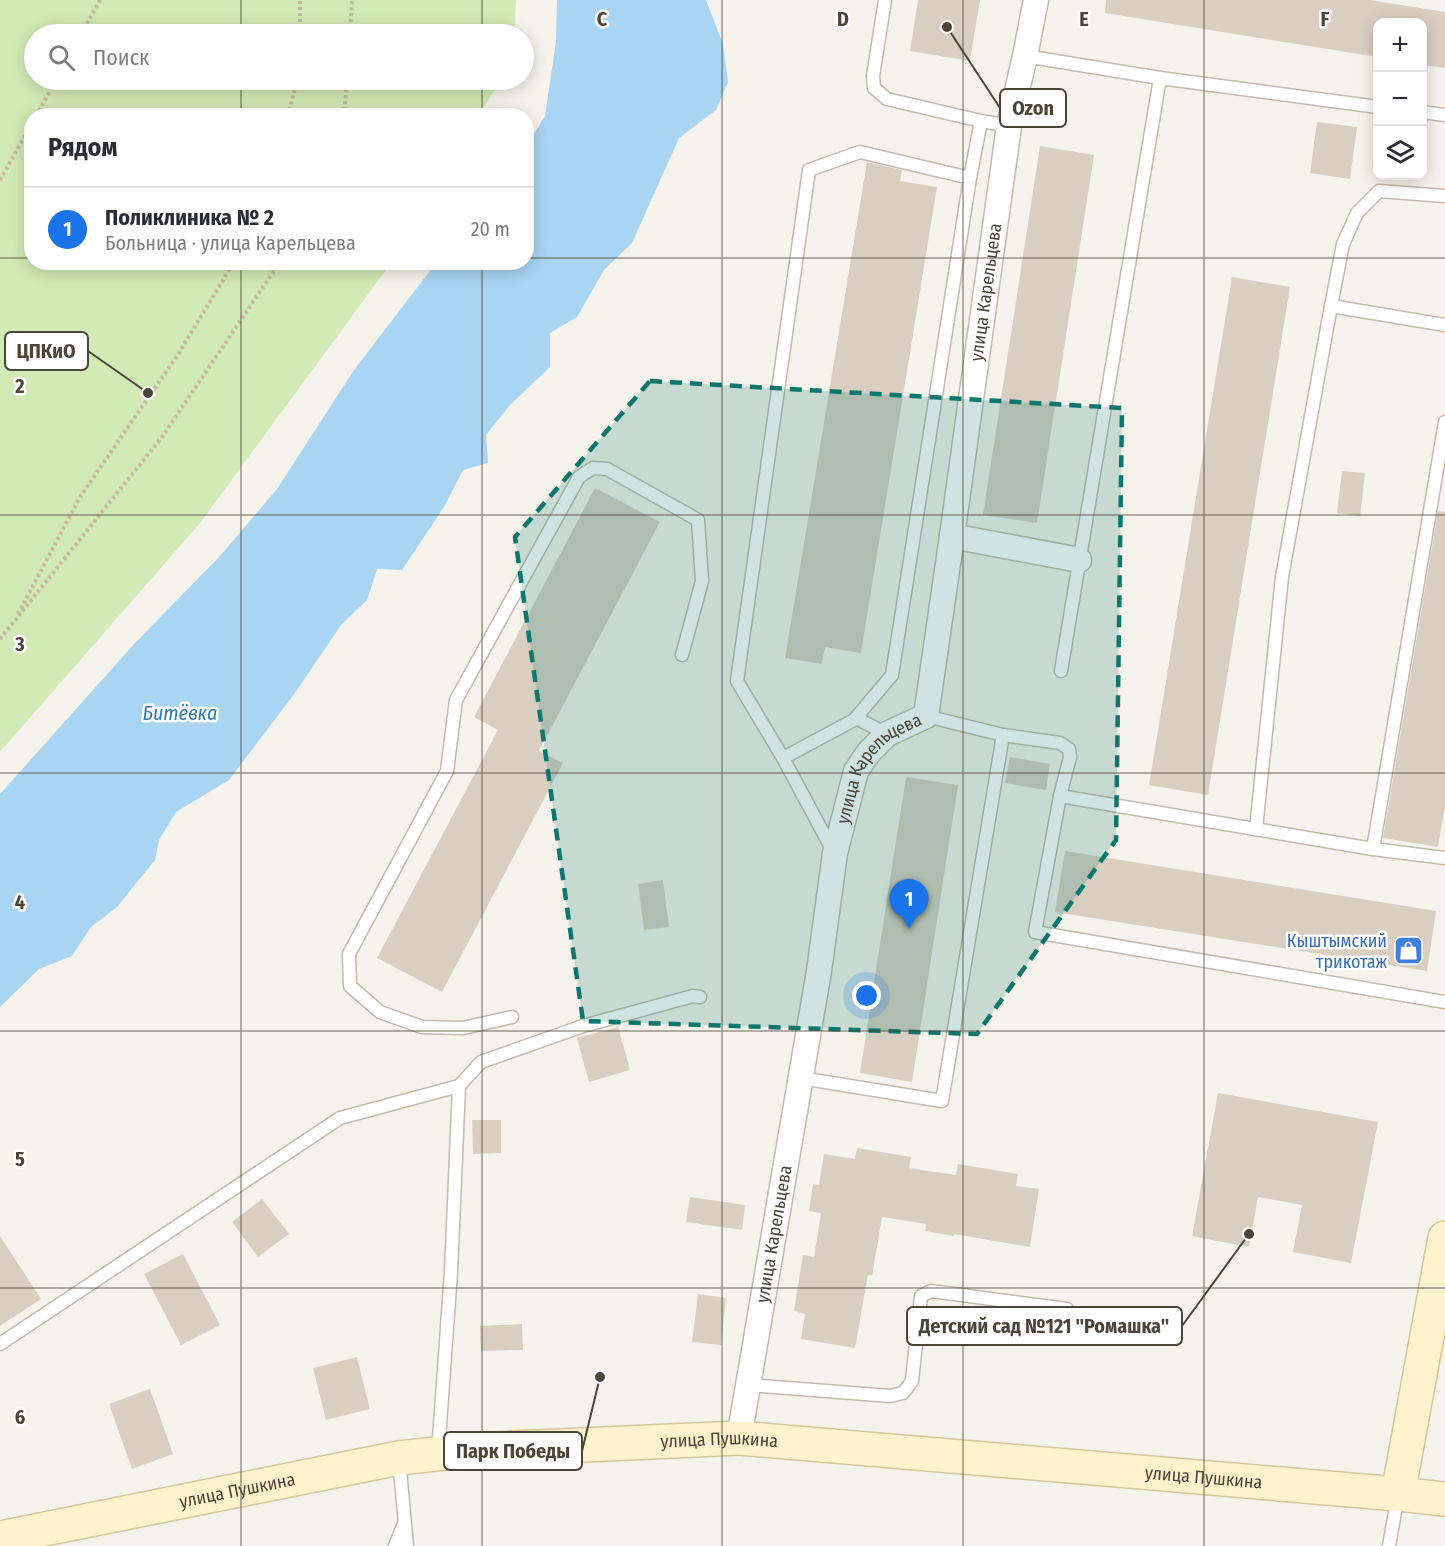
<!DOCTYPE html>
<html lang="ru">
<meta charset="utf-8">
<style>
body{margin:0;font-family:"Fira Sans Condensed",sans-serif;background:#f7f7f7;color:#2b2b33}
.controls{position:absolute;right:18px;top:18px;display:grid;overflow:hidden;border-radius:12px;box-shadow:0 3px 15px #0003}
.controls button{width:54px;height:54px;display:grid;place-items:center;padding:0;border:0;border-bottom:2px solid #e1e1e2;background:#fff;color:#2b2b33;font:30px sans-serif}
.you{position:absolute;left:867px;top:996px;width:21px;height:21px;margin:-15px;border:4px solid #fff;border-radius:50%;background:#1a73e8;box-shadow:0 0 0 9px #1a73e833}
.badge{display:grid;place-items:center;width:39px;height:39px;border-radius:50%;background:#1a73e8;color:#fff;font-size:20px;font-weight:700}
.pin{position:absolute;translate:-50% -50px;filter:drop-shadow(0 2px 3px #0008)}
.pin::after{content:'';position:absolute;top:32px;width:21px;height:18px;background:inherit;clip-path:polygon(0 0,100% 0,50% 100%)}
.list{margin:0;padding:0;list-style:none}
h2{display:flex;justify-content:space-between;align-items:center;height:78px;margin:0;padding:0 24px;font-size:26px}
h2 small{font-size:20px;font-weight:400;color:#7c7c81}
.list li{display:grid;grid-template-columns:39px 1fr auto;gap:18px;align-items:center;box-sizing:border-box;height:84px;padding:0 24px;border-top:2px solid #e1e1e2}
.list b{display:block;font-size:22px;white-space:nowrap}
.list p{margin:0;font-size:20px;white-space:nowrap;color:#7c7c81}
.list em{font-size:20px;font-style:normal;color:#7c7c81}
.icon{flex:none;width:33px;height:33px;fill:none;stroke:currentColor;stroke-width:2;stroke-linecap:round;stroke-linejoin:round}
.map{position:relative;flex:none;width:1445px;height:1546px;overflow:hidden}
.search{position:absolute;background:#fff;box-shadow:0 3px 15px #0003;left:24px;top:24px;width:510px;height:66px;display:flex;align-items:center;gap:15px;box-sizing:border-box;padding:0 21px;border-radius:33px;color:#7c7c81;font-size:22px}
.panel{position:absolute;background:#fff;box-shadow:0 3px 15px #0003;left:24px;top:108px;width:510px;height:162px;border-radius:24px}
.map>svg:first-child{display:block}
.green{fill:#d2eab5}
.water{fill:#a9d4f2}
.building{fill:#d8cfc1}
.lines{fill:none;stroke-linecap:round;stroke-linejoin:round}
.lane-casing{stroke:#c2bbae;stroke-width:15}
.street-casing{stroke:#c2bbae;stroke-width:27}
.secondary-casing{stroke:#d6c79b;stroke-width:36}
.path{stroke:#c4b79f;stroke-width:4;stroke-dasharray:3 3;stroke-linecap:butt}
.lane{stroke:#fff;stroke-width:12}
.street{stroke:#fff;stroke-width:24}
.secondary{stroke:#fff3cd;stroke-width:33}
.marked{fill:#0f766e;fill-opacity:0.2;stroke:#0f766e;stroke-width:4.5;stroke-dasharray:12 8;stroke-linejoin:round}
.grid{fill:none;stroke:#4b4439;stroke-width:1.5;stroke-opacity:0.55}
.labels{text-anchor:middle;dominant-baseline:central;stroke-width:5;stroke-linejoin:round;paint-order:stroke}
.street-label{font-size:18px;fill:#4b4439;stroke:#fff}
.shop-label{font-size:18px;fill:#366cbe;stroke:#fff;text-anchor:end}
.water-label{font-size:20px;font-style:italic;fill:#2e7ab2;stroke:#fff}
.grid-label{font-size:20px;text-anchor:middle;font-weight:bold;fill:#4b4439;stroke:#fff;stroke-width:5;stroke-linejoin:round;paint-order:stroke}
.leader{fill:none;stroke:#4b4439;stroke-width:2}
.callout-dot{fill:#4b4439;stroke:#fff;stroke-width:2}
.callout{fill:#fff;stroke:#4b4439;stroke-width:2}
.callout-label{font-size:20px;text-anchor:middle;font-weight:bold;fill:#4b4439}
</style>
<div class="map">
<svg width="1445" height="1546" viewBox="0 0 1445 1546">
<rect width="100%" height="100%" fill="#f6f3ec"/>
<!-- green -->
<polygon class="green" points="0,0 516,0 514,34 34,34 34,80 501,80 479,115 32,116 32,262 391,263 200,523 0,752"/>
<!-- water -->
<polygon class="water" points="557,0 706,0 723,44 728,82 716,110 679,138 632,243 604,270 577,317 550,333 550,367 509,406 486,435 488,463 463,470 444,507 402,570 377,569 367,600 341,625 295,693 229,780 176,812 159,840 155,860 117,907 91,927 72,956 39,969 0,1007 0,794 136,642 220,556 277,489 354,370 436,263 526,262 527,145 545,116 556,41"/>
<!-- building -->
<g class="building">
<polygon points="918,0 980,0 970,61 910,51"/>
<polygon points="1106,0 1370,0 1445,12 1445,68 1422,65 1422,22 1377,22 1377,57 1105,13"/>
<polygon points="1317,122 1357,127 1350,179 1310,173"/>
<polygon points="1040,146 1094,155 1037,523 983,515"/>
<polygon points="867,162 902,170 900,181 937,187 861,653 825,647 822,664 785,658"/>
<polygon points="1232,277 1290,287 1208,795 1149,785"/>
<polygon points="1342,471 1365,473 1360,516 1337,513"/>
<polygon points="595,488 660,522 539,751 563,763 442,992 377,958 498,730 474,717"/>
<polygon points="1438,511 1445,512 1445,806 1438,847 1383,838"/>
<polygon points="1010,757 1050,764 1046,790 1005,783"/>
<polygon points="906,777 958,785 912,1082 860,1073"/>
<polygon points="1065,851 1436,911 1427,971 1055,912"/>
<polygon points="663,880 669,927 644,930 638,884"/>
<polygon points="618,1027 630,1070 589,1082 577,1038"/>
<polygon points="1218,1093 1378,1122 1351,1263 1293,1252 1302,1205 1258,1197 1249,1247 1192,1236"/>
<polygon points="472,1120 501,1120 501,1153 473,1154"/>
<polygon points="857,1148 911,1157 909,1168 956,1175 958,1164 1018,1174 1016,1186 1039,1189 1030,1247 954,1234 954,1236 925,1231 926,1224 882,1217 872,1276 868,1275 855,1348 801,1339 805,1314 794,1311 803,1255 814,1257 821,1213 809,1211 813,1184 819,1185 824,1154 855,1159"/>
<polygon points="690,1197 745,1205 742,1230 686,1222"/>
<polygon points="262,1199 289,1234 258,1257 232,1222"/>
<polygon points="0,1236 41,1299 0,1326"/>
<polygon points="183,1254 220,1325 181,1345 144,1274"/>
<polygon points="698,1294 726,1298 721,1345 692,1342"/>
<polygon points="522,1324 523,1350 481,1351 480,1326"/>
<polygon points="357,1357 370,1409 326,1420 313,1368"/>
<polygon points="150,1389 173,1454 132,1469 109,1404"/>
</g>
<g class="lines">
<defs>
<g id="lane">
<polyline points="885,0 873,76 874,88 887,99 981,121"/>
<polyline points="1025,56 1160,78 1378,107"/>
<polyline points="1422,112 1445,115"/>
<polyline points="1331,306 1343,244 1357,213 1379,191 1445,196"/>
<polyline points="1061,671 1160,78"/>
<polyline points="926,716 1003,735 1060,743 1069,749 1070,757 1060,796 1373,849 1445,858"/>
<polyline points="856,718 887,734"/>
<polyline points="783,758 854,720 892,675 970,178"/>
<polyline points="1060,796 1035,932 1445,1002"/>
<polyline points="1256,829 1282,577 1331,306 1445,325"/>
<polyline points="1373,849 1445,422"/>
<polyline points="833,851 783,758 737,681 809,170 860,152 970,178 981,121 1009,126"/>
<polyline points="512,1017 463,1028 422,1027 380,1012 350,986 349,954 447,771 456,700 579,477 593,468 607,469 698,520 702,581 682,655"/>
<polyline points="801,1078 942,1101 1003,735"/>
<polyline points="459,1086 481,1062 583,1026 693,996 700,997"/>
<polyline points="0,1344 340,1118 459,1086 451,1272 438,1453"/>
<polyline points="748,1385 890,1396 903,1393 912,1381 921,1296 931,1291 1067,1309"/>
<polyline points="399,1459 407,1546"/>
<polyline points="395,1546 403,1526"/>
<polyline points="1389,1546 1398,1495"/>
</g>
<g id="street">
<polyline points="952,536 1079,560"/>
<path id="s1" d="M739,1438L819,971L835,853L856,771L869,752L887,734L926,716L952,536L1009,126L1025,56L1036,0"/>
</g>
<g id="secondary">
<polyline points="1398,1494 1445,1238"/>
<path id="s2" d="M0,1538L399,1458L472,1450L739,1438L1398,1494L1445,1499"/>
</g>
</defs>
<!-- lane casing -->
<use href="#lane" class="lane-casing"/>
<!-- street casing -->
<use href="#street" class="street-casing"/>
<!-- secondary casing -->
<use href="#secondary" class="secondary-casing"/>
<!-- path -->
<g class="path">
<polyline points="81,34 100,0"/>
<polyline points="300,34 300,0"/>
<polyline points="350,34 352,0"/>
<polyline points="36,116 56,80"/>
<polyline points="288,116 297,80"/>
<polyline points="344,116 347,80"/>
<polyline points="0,180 32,123"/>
<polyline points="18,614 80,497 177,356 234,262"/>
<polyline points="0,639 162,437 280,262"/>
</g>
<!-- lane -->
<use href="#lane" class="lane"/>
<!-- street -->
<use href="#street" class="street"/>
<!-- secondary -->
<use href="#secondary" class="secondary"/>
</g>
<!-- marked area -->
<path class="marked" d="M650,381L1122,408L1116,840L977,1034L583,1021L515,537Z"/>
<!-- grid -->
<path class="grid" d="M241,0V34M482,0V34M722,0V1546M963,0V1546M1204,0V1546M241,80V116M482,80V116M0,258H32M526,258H1445M241,262V1546M482,262V1546M0,515H1445M0,773H1445M0,1031H1445M0,1288H1445"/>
<!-- icons -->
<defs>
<symbol id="shop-square" viewBox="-11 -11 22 22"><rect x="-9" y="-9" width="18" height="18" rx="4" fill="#3f7fe0" stroke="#fff"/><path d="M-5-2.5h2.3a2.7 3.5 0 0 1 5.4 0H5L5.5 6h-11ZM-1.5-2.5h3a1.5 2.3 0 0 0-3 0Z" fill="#fff"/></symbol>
</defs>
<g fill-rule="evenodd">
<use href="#shop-square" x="1392" y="934" width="33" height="33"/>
</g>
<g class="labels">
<!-- street labels -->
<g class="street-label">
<text stroke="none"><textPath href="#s1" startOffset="1197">улица Карельцева</textPath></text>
<text stroke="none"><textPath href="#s1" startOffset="693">улица Карельцева</textPath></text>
<text stroke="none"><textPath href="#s1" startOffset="207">улица Карельцева</textPath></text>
<text stroke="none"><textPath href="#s2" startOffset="728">улица Пушкина</textPath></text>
<text stroke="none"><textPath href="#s2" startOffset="1214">улица Пушкина</textPath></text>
<text stroke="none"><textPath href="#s2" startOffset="242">улица Пушкина</textPath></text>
</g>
<!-- shop labels -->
<g class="shop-label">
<text x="1387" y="941">Кыштымский<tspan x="1387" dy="21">трикотаж</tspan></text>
</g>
<!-- water labels -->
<g class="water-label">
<text x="180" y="713">Битёвка</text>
</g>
</g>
<g class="grid-label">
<text x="602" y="26">C</text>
<text x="843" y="26">D</text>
<text x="1084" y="26">E</text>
<text x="1325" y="26">F</text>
<text x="20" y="393">2</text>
<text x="20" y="651">3</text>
<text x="20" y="909">4</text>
<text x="20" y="1166">5</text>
<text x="20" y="1424">6</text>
</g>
<!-- callouts -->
<path class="leader" d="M947 27L1000 108M148 393L88 351M1249 1234L1182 1326M600 1377L582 1451"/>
<g class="callout-dot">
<circle cx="947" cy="27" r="6"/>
<circle cx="148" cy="393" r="6"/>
<circle cx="1249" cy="1234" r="6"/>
<circle cx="600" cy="1377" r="6"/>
</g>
<g class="callout">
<rect x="1000" y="89" width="66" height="38" rx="6"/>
<rect x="5" y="332" width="83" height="38" rx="6"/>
<rect x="907" y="1307" width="275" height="38" rx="6"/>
<rect x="444" y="1432" width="138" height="38" rx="6"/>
</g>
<g class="callout-label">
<text x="1033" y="115">Ozon</text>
<text x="46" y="358">ЦПКиО</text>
<text x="1044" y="1333">Детский сад №121 "Ромашка"</text>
<text x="513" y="1458">Парк Победы</text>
</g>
</svg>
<div class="controls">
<button>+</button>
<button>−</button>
<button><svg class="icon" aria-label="layers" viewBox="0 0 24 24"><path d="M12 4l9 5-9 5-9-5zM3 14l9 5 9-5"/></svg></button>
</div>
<div class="you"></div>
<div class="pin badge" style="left:909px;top:929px">1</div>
<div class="search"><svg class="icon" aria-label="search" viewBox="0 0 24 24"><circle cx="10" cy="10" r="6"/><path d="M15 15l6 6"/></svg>Поиск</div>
<section class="panel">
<h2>Рядом<small></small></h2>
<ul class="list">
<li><span class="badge">1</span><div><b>Поликлиника № 2</b><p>Больница · улица Карельцева</p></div><em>20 m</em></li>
</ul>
</section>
</div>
